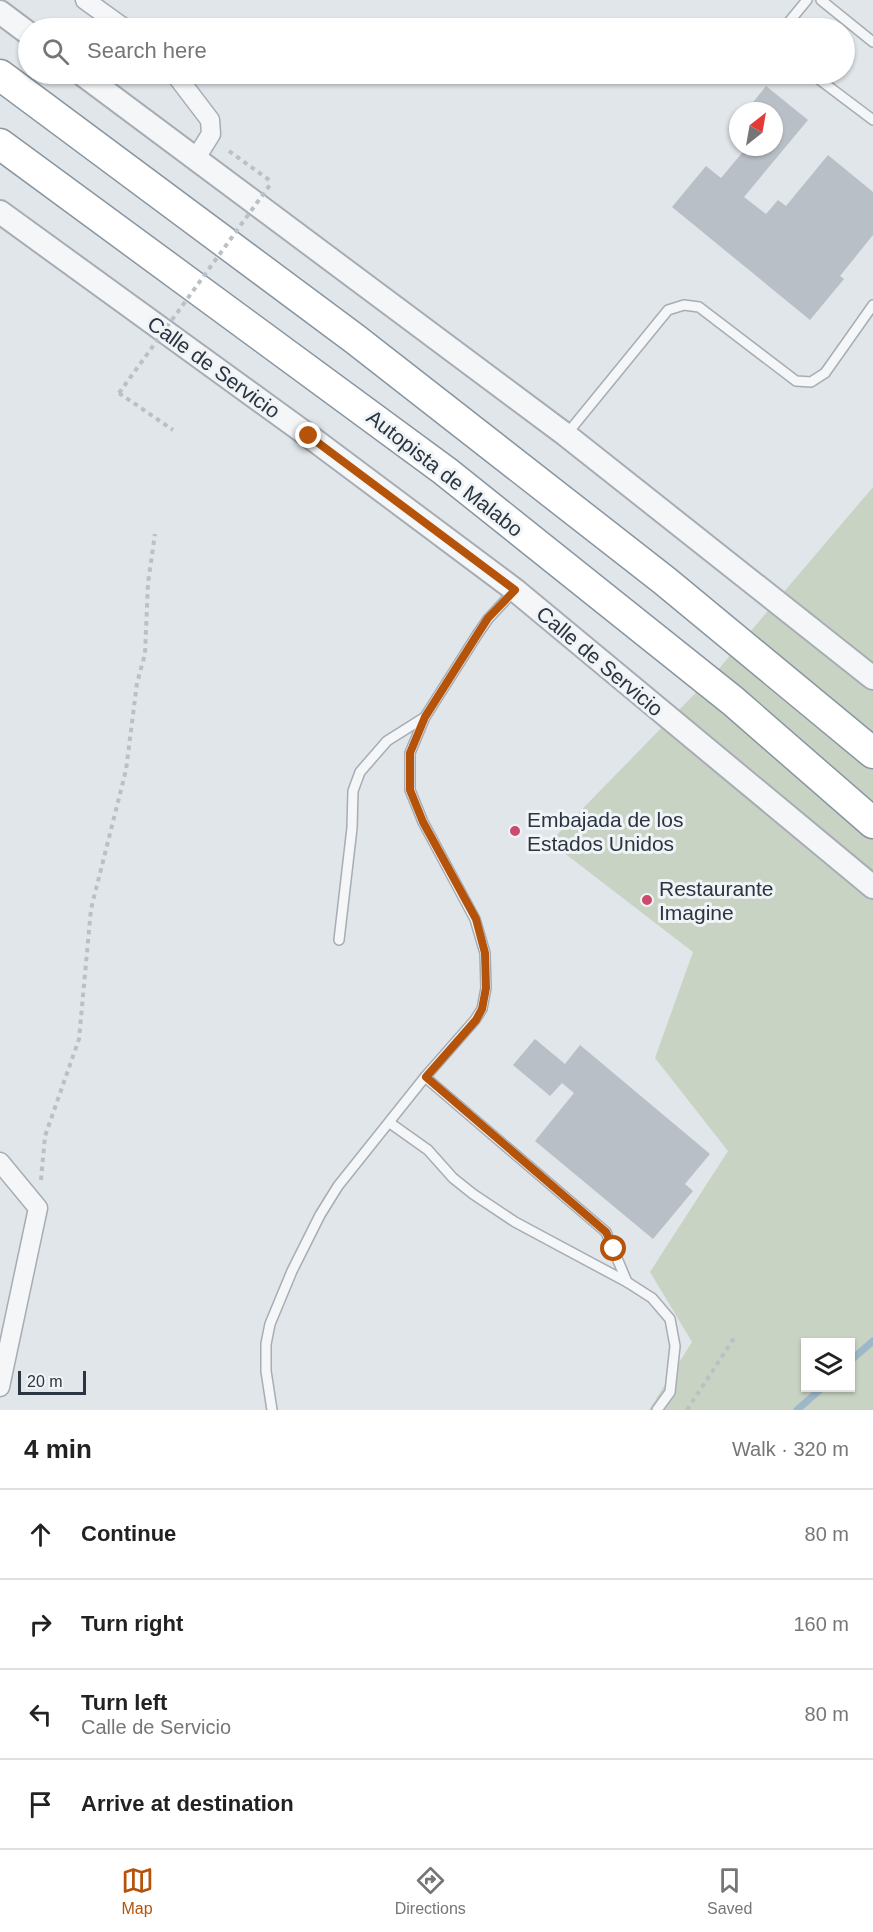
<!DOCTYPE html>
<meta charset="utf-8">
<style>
body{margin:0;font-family:Helvetica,sans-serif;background:#f2f2f2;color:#222}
.controls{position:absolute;right:18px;bottom:18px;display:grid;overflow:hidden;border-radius:0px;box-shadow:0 2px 4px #0004}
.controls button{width:54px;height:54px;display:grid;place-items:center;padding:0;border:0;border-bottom:2px solid #e0e0e0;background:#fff;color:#222;font:30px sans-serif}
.compass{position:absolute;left:729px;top:102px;width:54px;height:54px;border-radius:50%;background:#fff;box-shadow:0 2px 4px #0004;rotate:31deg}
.scale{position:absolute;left:18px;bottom:15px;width:68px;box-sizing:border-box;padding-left:6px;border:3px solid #2a3541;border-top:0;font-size:16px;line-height:21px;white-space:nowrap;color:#2a3541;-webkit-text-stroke:4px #f1f4f7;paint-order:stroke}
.stop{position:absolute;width:18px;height:18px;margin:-14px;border:4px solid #b45309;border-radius:50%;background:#fff}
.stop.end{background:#b45309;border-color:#fff;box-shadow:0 2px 6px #0008}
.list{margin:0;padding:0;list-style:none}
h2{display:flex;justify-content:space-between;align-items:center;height:78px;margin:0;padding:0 24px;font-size:26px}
h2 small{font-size:20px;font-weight:400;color:#767676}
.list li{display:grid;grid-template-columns:39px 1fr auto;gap:18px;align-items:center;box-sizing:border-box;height:90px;padding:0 24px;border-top:2px solid #e0e0e0}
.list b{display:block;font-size:22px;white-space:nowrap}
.list p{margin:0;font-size:20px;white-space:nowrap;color:#767676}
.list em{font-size:20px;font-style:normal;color:#767676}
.icon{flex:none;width:33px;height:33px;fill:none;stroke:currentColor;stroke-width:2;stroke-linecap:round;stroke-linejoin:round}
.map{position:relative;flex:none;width:873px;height:1410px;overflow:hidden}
.search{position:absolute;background:#fff;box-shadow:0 2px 4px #0004;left:18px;right:18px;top:18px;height:66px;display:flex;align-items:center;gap:15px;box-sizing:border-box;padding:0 21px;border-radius:33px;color:#767676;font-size:22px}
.sheet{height:438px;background:#fff}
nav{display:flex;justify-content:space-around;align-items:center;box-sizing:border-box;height:84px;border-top:2px solid #e0e0e0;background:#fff;font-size:16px;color:#767676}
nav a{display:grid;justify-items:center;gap:3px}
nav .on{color:#b45309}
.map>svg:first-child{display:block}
.green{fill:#c9d3c3;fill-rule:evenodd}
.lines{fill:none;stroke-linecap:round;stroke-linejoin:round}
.stream{stroke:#9db8c9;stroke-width:7}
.building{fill:#b9bfc6}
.service-casing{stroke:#a6adb4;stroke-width:12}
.minor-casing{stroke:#a6adb4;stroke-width:21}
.tertiary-casing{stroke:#a6adb4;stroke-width:26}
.trunk-casing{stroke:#8995a0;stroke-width:33}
.path{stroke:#bbc0c5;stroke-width:4;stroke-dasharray:4.5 4.5;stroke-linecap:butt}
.service{stroke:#f4f6f8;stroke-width:9}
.minor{stroke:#f4f6f8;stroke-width:18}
.tertiary{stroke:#f4f6f8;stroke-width:22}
.trunk{stroke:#fff;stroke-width:30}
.path-bridge{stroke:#bbc0c5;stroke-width:4;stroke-dasharray:4.5 4.5;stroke-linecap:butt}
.route{stroke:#b45309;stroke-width:8}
.poi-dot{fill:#cb4a6d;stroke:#f1f4f7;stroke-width:2}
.labels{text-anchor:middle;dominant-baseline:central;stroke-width:6;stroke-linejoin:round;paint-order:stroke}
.street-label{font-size:21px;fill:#2a3541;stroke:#f1f4f7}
.poi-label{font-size:21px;fill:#2a3541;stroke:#f1f4f7;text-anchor:start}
</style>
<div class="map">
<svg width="873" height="1410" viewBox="0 0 873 1410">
<rect width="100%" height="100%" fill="#e1e6ea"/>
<!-- green -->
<path class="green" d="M873,487V1410H649L692,1342L650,1272L728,1151L655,1058L693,952L550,842L716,672ZM806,1342H850V1388H806Z"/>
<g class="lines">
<!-- stream -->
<g class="stream">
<polyline points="850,1361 873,1341"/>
<polyline points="797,1410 822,1388"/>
</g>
</g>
<!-- building -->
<g class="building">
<polygon points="766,86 808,120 744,197 766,214 778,200 786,206 828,155 873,192 873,235 840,276 844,279 810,320 672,207 706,166 721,178 747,147 774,147 774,111 746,111"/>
<polygon points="535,1039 565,1064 580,1045 710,1154 685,1184 693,1191 653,1239 535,1141 574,1093 562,1083 550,1096 513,1065"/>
</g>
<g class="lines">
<defs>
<g id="service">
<polyline points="821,0 873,42"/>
<polyline points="784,28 807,0"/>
<polyline points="812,74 873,120"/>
<polyline points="566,435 668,310 684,305 699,307 796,381 811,382 825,373 873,305"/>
<polyline points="339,940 352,828 353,791 360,772 387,741 425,717"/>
<polyline points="425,1077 606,1232 627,1282"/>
<polyline points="390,1123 428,1150 453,1178 473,1194 515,1222 627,1282 652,1298 670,1319 675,1346 670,1392 657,1410"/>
<polyline points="272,1410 266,1371 266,1344 270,1324 292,1271 320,1215 338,1186 425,1077 475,1020 482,1009 486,988 485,953 475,919 423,822 410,790 410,753 425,717 477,635 488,619 514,591"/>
</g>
<g id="minor">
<polyline points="85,0 124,28"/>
<polyline points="175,74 210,120 211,134 196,158"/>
<polyline points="0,1162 38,1208 0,1387"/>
</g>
<g id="tertiary">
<polyline points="0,12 28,33"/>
<polyline points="82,74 566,435 873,678"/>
<polyline points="0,212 309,436 515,590 873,887"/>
</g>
<g id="trunk">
<polyline points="0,75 355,339 665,581 873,753"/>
<polyline points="0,144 445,471 733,701 873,823"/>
</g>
</defs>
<!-- service casing -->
<use href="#service" class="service-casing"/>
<!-- minor casing -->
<use href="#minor" class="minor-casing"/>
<!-- tertiary casing -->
<use href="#tertiary" class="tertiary-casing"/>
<!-- trunk casing -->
<use href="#trunk" class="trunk-casing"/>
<!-- path -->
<g class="path">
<polyline points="229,151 272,182"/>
<polyline points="119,393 173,430"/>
<polyline points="41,1180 45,1136 79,1039 91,909 126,770 137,683 145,654 148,583 155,534"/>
<polyline points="687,1410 736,1335"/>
</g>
<!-- service -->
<use href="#service" class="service"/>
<!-- minor -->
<use href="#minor" class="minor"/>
<!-- tertiary -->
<use href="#tertiary" class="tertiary"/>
<!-- trunk -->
<use href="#trunk" class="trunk"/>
<!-- path-bridge -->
<polyline class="path-bridge" points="119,393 272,182"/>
</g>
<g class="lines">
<!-- route -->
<polyline class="route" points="309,436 515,590 488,618 477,635 425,717 410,753 410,790 423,822 476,919 485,953 486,988 482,1009 476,1020 426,1077 606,1232 614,1249"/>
</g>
<!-- markers -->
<g class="poi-dot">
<circle cx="515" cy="831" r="6"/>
<circle cx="647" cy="900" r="6"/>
</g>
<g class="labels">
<!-- street labels -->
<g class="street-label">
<text transform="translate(214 367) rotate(36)">Calle de Servicio</text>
<text transform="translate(445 473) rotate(38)">Autopista de Malabo</text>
<text transform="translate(600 661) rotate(40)">Calle de Servicio</text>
</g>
<!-- poi labels -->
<g class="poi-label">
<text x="527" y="819">Embajada de los<tspan x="527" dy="24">Estados Unidos</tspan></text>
<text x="659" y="888">Restaurante<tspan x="659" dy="24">Imagine</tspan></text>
</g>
</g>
</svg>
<div class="controls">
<button><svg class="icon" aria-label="layers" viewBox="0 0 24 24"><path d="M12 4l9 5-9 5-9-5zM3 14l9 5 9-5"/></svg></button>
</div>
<svg class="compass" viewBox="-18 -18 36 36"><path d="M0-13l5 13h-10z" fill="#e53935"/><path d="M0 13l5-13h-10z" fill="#767676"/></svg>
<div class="scale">20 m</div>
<div class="stop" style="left:614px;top:1249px"></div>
<div class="stop end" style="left:309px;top:436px"></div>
<div class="search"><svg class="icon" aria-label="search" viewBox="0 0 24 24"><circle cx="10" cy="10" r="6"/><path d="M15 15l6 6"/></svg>Search here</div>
</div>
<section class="sheet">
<h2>4 min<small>Walk · 320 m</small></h2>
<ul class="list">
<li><svg class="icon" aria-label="ahead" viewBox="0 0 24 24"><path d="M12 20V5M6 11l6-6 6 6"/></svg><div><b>Continue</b></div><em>80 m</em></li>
<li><svg class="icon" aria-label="right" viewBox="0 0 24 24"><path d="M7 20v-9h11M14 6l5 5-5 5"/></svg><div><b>Turn right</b></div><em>160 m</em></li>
<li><svg class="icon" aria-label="left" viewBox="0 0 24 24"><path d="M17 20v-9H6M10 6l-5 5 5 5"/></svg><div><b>Turn left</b><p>Calle de Servicio</p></div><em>80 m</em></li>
<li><svg class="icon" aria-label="arrive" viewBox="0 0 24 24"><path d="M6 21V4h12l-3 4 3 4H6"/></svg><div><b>Arrive at destination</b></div></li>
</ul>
</section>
<nav>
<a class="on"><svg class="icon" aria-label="map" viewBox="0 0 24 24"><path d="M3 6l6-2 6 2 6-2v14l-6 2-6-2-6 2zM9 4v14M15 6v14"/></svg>Map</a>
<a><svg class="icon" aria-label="directions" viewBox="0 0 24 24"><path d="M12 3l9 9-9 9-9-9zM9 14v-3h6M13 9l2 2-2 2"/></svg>Directions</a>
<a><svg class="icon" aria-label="saved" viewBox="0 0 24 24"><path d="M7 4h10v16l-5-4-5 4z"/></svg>Saved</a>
</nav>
